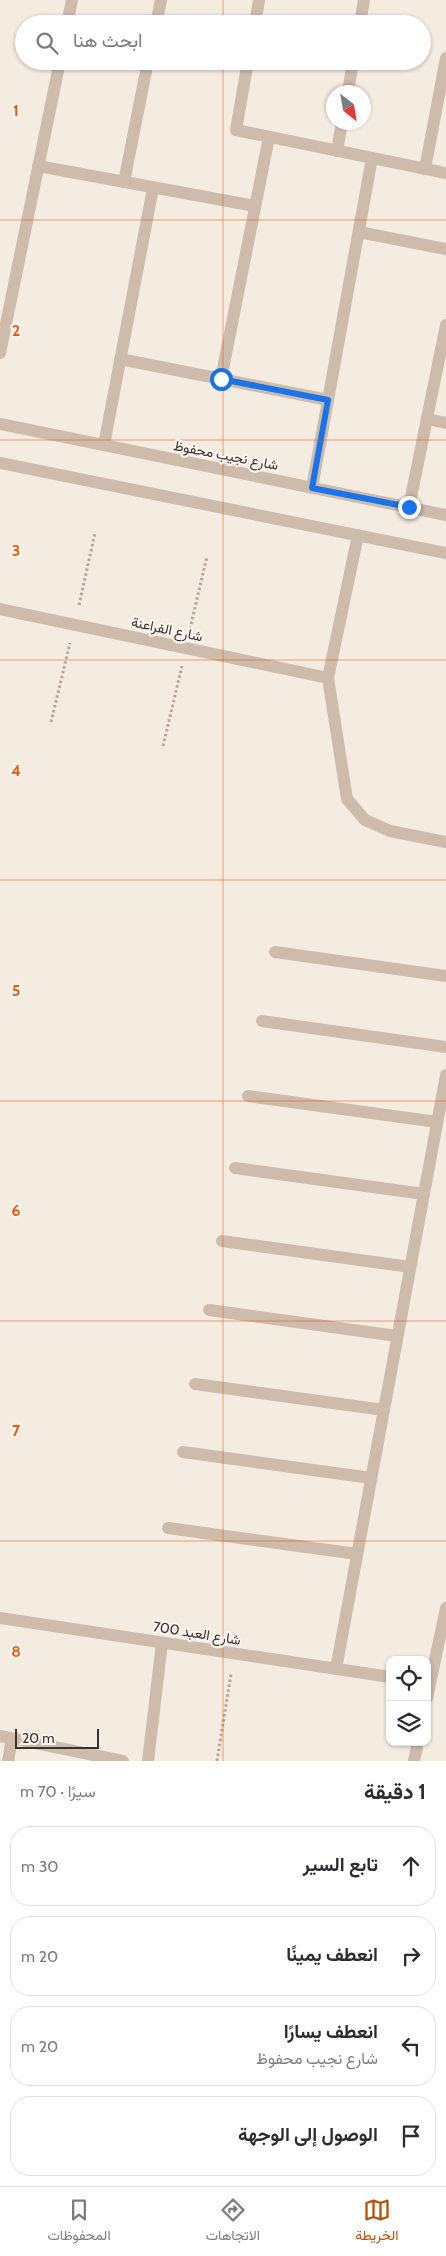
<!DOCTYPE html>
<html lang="ar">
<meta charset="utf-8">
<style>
body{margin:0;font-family:Cabin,Vazirmatn,sans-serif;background:#f2f2f3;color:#2b2b33;direction:rtl}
.controls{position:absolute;right:15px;bottom:15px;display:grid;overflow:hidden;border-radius:10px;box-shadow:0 1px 4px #0004}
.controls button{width:45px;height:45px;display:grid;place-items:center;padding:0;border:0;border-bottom:1px solid #e1e1e2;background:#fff;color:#2b2b33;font:25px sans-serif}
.compass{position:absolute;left:326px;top:85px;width:45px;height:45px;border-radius:50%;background:#fff;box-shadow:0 1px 4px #0004;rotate:149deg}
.scale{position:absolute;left:15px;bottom:12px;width:84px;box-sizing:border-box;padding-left:5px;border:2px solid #3b302b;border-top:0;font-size:14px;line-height:18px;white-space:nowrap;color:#3b302b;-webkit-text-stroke:4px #fbf5ee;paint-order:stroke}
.stop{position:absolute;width:15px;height:15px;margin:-11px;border:4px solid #1a73e8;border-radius:50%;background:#fff}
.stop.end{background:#1a73e8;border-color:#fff;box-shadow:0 1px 5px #0008}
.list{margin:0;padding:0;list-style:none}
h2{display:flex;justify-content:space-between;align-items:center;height:65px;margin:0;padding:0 20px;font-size:21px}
h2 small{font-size:16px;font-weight:400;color:#7c7c81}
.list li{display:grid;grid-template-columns:32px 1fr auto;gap:15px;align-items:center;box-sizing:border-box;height:80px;margin:0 10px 10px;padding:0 10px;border:1px solid #e1e1e2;border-radius:20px}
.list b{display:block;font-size:19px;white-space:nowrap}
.list p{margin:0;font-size:16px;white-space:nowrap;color:#7c7c81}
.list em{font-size:16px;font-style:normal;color:#7c7c81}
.icon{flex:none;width:28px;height:28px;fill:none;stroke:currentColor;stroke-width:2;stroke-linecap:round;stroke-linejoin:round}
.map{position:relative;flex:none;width:446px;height:1761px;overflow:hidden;direction:ltr}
.search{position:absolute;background:#fff;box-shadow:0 1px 4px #0004;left:15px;right:15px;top:15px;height:55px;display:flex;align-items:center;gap:12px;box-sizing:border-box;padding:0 18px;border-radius:28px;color:#7c7c81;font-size:19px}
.sheet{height:425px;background:#fff}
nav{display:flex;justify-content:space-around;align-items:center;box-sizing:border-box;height:70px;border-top:1px solid #e1e1e2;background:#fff;font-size:14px;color:#7c7c81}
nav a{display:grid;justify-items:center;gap:2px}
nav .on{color:#b45309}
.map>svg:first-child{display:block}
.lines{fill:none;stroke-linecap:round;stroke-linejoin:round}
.path{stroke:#b9a596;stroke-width:3;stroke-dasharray:2.5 2.5;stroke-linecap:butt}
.lane{stroke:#cdbbac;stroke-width:12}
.street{stroke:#cdbbac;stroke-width:12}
.route{stroke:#1a73e8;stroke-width:6}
.grid{fill:none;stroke:#e8590c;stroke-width:1;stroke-opacity:0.55}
.labels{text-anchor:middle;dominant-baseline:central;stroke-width:4.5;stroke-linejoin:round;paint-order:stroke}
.street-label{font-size:14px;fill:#3b302b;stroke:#fbf5ee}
.grid-label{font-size:16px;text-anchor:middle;font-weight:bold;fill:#e8590c;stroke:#fbf5ee;stroke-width:4.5;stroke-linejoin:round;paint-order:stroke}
</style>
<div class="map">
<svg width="446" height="1761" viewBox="0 0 446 1761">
<rect width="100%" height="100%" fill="#f4ebe1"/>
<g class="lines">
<!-- path -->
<g class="path">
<polyline points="79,605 95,533"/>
<polyline points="190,629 207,556"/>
<polyline points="51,722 70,643"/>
<polyline points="163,746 182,666"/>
<polyline points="217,1761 231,1674"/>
</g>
<!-- lane -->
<g class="lane">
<polyline points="275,952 446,976"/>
<polyline points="262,1021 446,1047"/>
<polyline points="248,1096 437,1122"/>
<polyline points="235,1168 424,1194"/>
<polyline points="222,1241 410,1267"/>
<polyline points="209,1310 397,1336"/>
<polyline points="195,1384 384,1410"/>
<polyline points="183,1452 371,1478"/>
<polyline points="168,1528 357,1554"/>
</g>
<!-- street -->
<g class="street">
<polyline points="67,24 72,0"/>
<polyline points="156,24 161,0"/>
<polyline points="255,24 259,0"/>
<polyline points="360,24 364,0"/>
<polyline points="248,61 236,130 446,173"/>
<polyline points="348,92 353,61"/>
<polyline points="337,151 342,122"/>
<polyline points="38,166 255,206"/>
<polyline points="425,169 446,58"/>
<polyline points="124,182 148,61"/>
<polyline points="359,232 446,249"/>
<polyline points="0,353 60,61"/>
<polyline points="120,359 328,400"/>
<polyline points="221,379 269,137"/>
<polyline points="427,419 446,423"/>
<polyline points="0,424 446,515"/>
<polyline points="104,445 153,188"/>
<polyline points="0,463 446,553"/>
<polyline points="312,488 372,158"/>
<polyline points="409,507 446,325"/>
<polyline points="358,535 328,678 347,799 365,820 390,831 446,842"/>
<polyline points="0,609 328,678"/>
<polyline points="0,1618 390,1677"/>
<polyline points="336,1669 446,1075"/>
<polyline points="427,1698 446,1608"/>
<polyline points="0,1736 123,1761"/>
<polyline points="8,1761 12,1739"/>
<polyline points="148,1761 162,1643"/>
<polyline points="414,1761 418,1742"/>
</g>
</g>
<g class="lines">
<!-- route -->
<polyline class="route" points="221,379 328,400 312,488 409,507"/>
</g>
<!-- grid -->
<path class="grid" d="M223,0V24M223,61V1761M0,220H446M0,440H446M0,660H446M0,880H446M0,1101H446M0,1321H446M0,1541H446"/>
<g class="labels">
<!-- street labels -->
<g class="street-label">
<text transform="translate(226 455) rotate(11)">شارع نجيب محفوظ</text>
<text transform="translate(167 629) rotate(12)">شارع الفراعنة</text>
<text transform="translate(197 1633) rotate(9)">شارع العبد 700</text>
</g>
</g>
<g class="grid-label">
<text x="16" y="116">1</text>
<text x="16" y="336">2</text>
<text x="16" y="556">3</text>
<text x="16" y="776">4</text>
<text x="16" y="996">5</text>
<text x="16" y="1216">6</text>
<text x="16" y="1436">7</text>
<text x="16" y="1657">8</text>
</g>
</svg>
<div class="controls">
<button><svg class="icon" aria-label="locate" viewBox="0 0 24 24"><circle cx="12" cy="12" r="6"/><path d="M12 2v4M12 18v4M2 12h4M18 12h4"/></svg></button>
<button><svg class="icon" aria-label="layers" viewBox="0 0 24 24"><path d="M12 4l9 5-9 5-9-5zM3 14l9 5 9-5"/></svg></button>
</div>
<svg class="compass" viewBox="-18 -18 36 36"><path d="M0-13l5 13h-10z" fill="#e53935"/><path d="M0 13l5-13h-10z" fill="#7c7c81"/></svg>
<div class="scale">20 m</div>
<div class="stop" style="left:221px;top:379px"></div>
<div class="stop end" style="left:409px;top:507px"></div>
<div class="search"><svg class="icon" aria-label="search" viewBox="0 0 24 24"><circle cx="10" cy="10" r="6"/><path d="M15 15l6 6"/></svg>ابحث هنا</div>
</div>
<section class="sheet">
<h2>1 دقيقة<small>سيرًا · 70 m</small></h2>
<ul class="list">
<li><svg class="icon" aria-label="ahead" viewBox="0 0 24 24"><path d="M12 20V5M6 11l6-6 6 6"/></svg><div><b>تابع السير</b></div><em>30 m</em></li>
<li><svg class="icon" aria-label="right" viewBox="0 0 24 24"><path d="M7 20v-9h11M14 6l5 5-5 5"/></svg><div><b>انعطف يمينًا</b></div><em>20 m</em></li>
<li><svg class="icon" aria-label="left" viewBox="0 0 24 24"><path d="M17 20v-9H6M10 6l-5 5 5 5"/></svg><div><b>انعطف يسارًا</b><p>شارع نجيب محفوظ</p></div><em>20 m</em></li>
<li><svg class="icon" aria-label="arrive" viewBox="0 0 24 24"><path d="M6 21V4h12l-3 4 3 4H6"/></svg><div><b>الوصول إلى الوجهة</b></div></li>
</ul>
</section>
<nav>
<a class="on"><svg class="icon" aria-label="map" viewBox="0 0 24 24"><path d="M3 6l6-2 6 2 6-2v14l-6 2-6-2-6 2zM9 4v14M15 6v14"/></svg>الخريطة</a>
<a><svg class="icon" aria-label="directions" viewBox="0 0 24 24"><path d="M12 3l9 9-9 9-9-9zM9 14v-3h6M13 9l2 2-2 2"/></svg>الاتجاهات</a>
<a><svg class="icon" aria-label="saved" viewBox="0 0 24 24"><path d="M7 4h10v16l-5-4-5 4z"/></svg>المحفوظات</a>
</nav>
